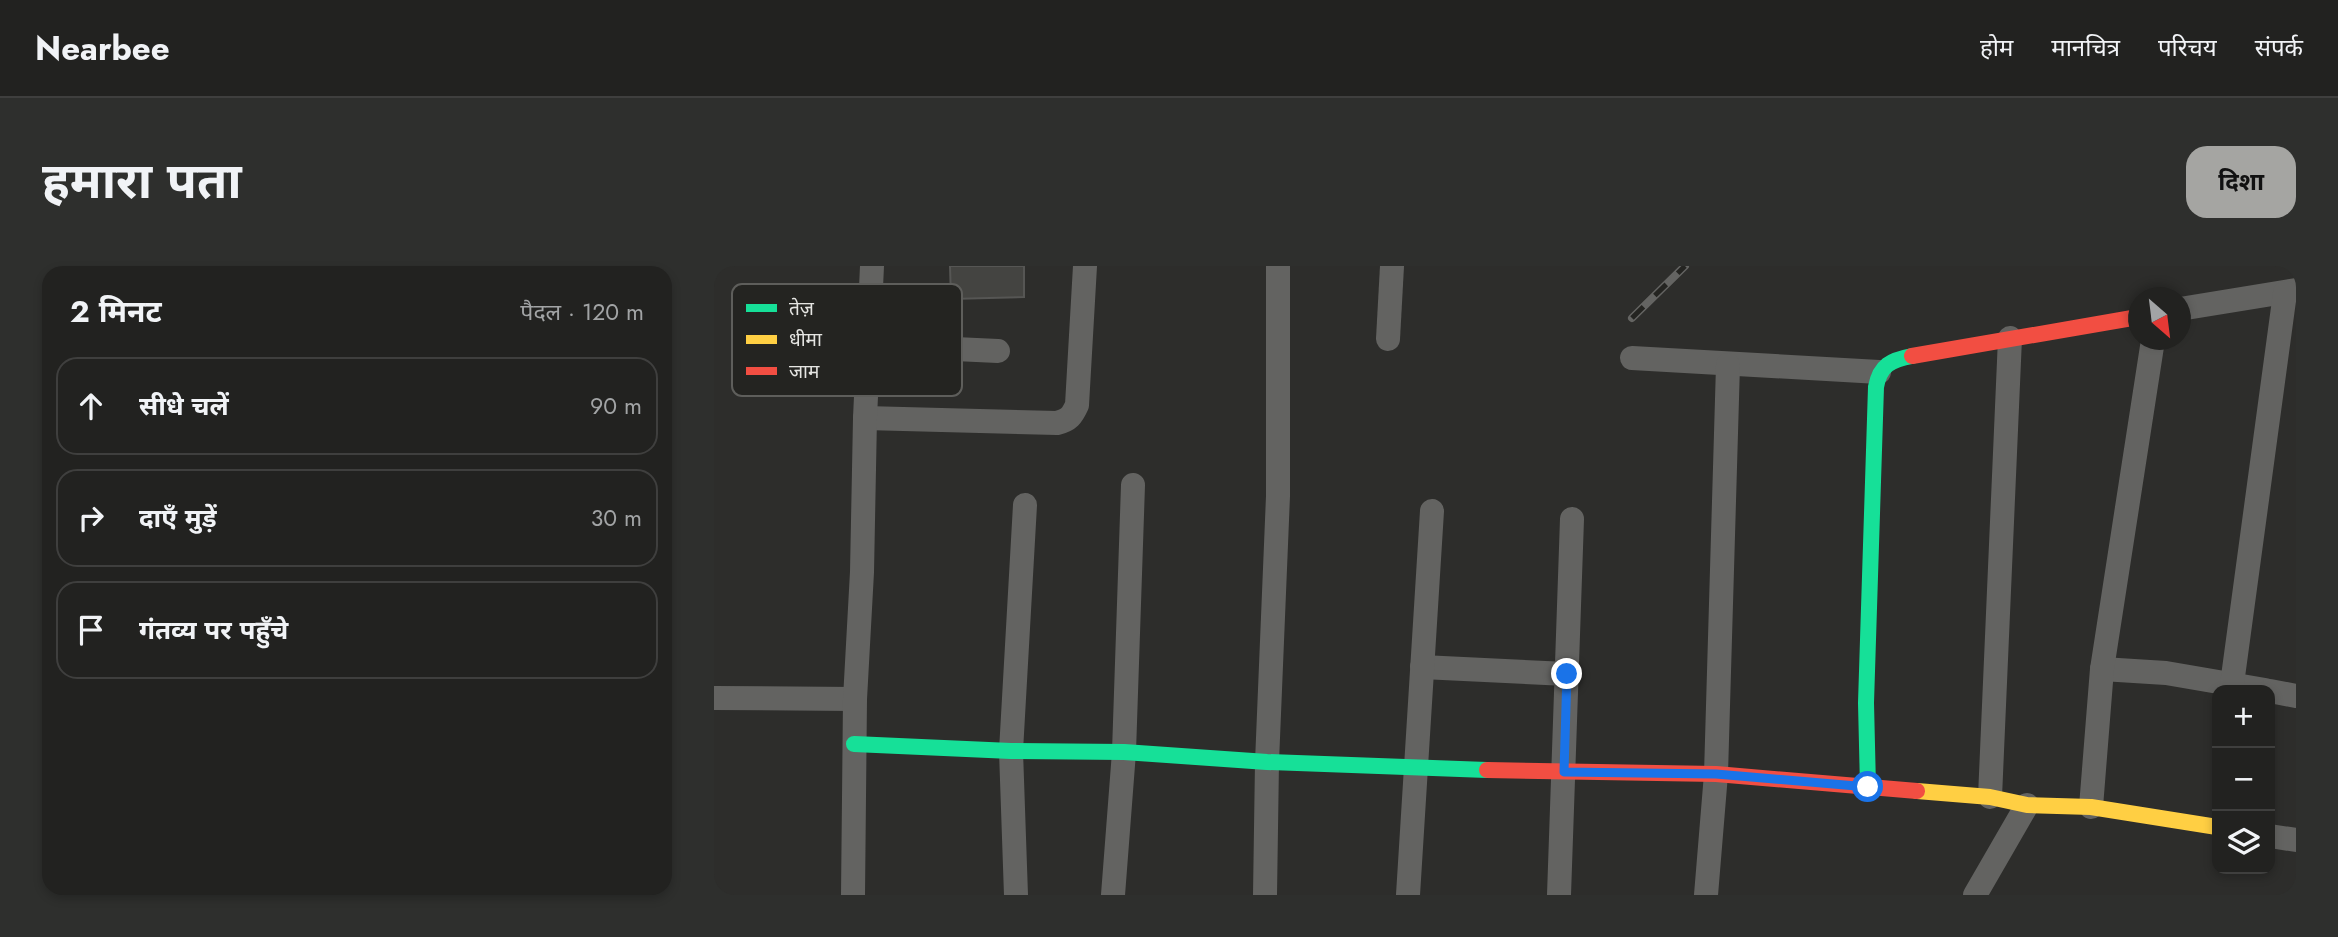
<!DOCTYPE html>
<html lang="hi">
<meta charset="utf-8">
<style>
body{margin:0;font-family:Jost,"Noto Sans Devanagari",sans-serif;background:#2e2f2d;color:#f1f3f6}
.controls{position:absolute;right:21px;bottom:21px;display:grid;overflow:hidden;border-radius:14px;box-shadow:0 4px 10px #0003}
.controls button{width:63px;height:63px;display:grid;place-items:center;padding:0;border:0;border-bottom:2px solid #3f3f3e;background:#222220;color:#f1f3f6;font:35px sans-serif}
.compass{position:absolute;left:1414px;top:21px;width:63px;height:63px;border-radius:50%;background:#222220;box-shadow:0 4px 10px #0003;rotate:152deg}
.stop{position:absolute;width:21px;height:21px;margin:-16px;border:5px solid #1a73e8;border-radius:50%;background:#fff}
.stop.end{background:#1a73e8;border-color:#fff;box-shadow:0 2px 7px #0008}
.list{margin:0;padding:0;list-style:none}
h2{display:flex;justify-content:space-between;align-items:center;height:91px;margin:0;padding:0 28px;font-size:30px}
h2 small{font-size:23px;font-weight:400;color:#a2a4a5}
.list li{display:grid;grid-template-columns:46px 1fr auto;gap:21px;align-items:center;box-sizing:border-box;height:98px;margin:0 14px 14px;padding:0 14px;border:2px solid #3f3f3e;border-radius:21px}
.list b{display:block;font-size:26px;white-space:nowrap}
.list em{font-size:23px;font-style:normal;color:#a2a4a5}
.icon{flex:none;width:38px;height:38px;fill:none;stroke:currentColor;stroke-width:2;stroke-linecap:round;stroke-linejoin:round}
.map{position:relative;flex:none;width:1582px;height:629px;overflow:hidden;border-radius:21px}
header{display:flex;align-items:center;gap:42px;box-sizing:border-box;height:98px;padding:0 35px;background:#222220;border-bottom:2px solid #3f3f3e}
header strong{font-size:33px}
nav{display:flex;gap:38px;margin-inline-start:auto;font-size:24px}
.intro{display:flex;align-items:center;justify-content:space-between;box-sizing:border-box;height:168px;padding:0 42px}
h1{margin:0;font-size:49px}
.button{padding:18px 32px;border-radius:21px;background:#a5a5a2;color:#111;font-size:24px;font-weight:700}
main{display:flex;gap:42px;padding:0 42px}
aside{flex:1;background:#222220;border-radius:21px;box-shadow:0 4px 10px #0003}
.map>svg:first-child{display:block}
.building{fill:#444441;stroke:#565654;stroke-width:2}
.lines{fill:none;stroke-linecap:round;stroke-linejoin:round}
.street{stroke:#636361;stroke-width:24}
.fast{stroke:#16e098;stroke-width:16}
.slow{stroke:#ffcf43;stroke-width:16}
.jam{stroke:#f24e42;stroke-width:16}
.rail-casing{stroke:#646462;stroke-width:8}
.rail{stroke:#242421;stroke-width:5;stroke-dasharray:16;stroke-linecap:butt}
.route{stroke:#1a73e8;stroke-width:9}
.key{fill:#242421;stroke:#5e5e5b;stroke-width:2}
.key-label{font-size:19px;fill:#e5e5e2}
</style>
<header>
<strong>Nearbee</strong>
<nav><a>होम</a><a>मानचित्र</a><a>परिचय</a><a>संपर्क</a></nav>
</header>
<div class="intro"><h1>हमारा पता</h1><a class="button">दिशा</a></div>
<main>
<aside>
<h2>2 मिनट<small>पैदल · 120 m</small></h2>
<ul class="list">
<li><svg class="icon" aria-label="ahead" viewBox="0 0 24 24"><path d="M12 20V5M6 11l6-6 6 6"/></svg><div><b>सीधे चलें</b></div><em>90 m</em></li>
<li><svg class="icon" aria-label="right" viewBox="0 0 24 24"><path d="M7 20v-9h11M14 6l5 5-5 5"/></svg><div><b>दाएँ मुड़ें</b></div><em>30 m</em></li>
<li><svg class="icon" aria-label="arrive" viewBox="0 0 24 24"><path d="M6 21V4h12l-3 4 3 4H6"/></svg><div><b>गंतव्य पर पहुँचे</b></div></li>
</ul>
</aside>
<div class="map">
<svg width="1582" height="629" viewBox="0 0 1582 629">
<rect width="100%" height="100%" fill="#2d2d2b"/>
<!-- building -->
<polygon class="building" points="236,0 310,0 310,31 237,33"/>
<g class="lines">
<!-- street -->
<g class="street">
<polyline points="1466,43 1582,24"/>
<polyline points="674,73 678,0"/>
<polyline points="155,79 284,85"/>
<polyline points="918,92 1165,106"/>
<path d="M151,152L343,157C355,154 358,150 363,139L371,0"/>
<polyline points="708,401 853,408"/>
<polyline points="1388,403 1452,407 1551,424"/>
<polyline points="1518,418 1571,27"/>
<polyline points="1556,425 1582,430"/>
<polyline points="0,432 141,433"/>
<polyline points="1276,531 1296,72"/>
<polyline points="1377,541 1388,403 1439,74"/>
<polyline points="1556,570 1582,574"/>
<polyline points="139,629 141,433 148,306 151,152 158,0"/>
<polyline points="302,629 297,485 311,239"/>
<polyline points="399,629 410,486 419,219"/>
<polyline points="551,629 553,496 564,230 564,0"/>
<polyline points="694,629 718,245"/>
<polyline points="845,629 858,253"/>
<polyline points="992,629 1002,508 1014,99"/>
<polyline points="1261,629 1313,539"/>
</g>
<!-- fast -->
<g class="fast">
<polyline points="140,478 297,485 410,486 553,496 773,504"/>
<path d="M1154,521L1152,437L1162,121C1166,99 1177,94 1198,90"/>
</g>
<!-- slow -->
<polyline class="slow" points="1203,525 1276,531 1313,539 1377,541 1503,561"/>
<!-- jam -->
<g class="jam">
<polyline points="1198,90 1424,51"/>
<polyline points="773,504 1002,508 1203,525"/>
</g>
<defs>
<polyline id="rail" points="918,52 971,0"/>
</defs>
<!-- rail casing -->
<use href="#rail" class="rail-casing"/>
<!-- rail -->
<use href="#rail" class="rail"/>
</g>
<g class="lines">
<!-- route -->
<polyline class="route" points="853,408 850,506 1002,508 1154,521"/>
</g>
<!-- legend -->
<rect x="18" y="18" width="230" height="112" rx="10" class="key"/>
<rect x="32" y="38" width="31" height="8" fill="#16e098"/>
<rect x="32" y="69" width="31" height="9" fill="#ffcf43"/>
<rect x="32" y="101" width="31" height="8" fill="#f24e42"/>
<g class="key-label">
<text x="75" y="49">तेज़</text>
<text x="75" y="80">धीमा</text>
<text x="75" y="112">जाम</text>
</g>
</svg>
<div class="controls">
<button>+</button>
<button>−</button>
<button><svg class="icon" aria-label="layers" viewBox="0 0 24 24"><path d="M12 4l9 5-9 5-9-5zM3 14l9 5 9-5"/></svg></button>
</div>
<svg class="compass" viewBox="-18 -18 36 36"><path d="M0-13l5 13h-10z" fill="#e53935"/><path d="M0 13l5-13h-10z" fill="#a2a4a5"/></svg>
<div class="stop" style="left:1154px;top:521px"></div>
<div class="stop end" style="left:853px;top:408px"></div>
</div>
</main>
